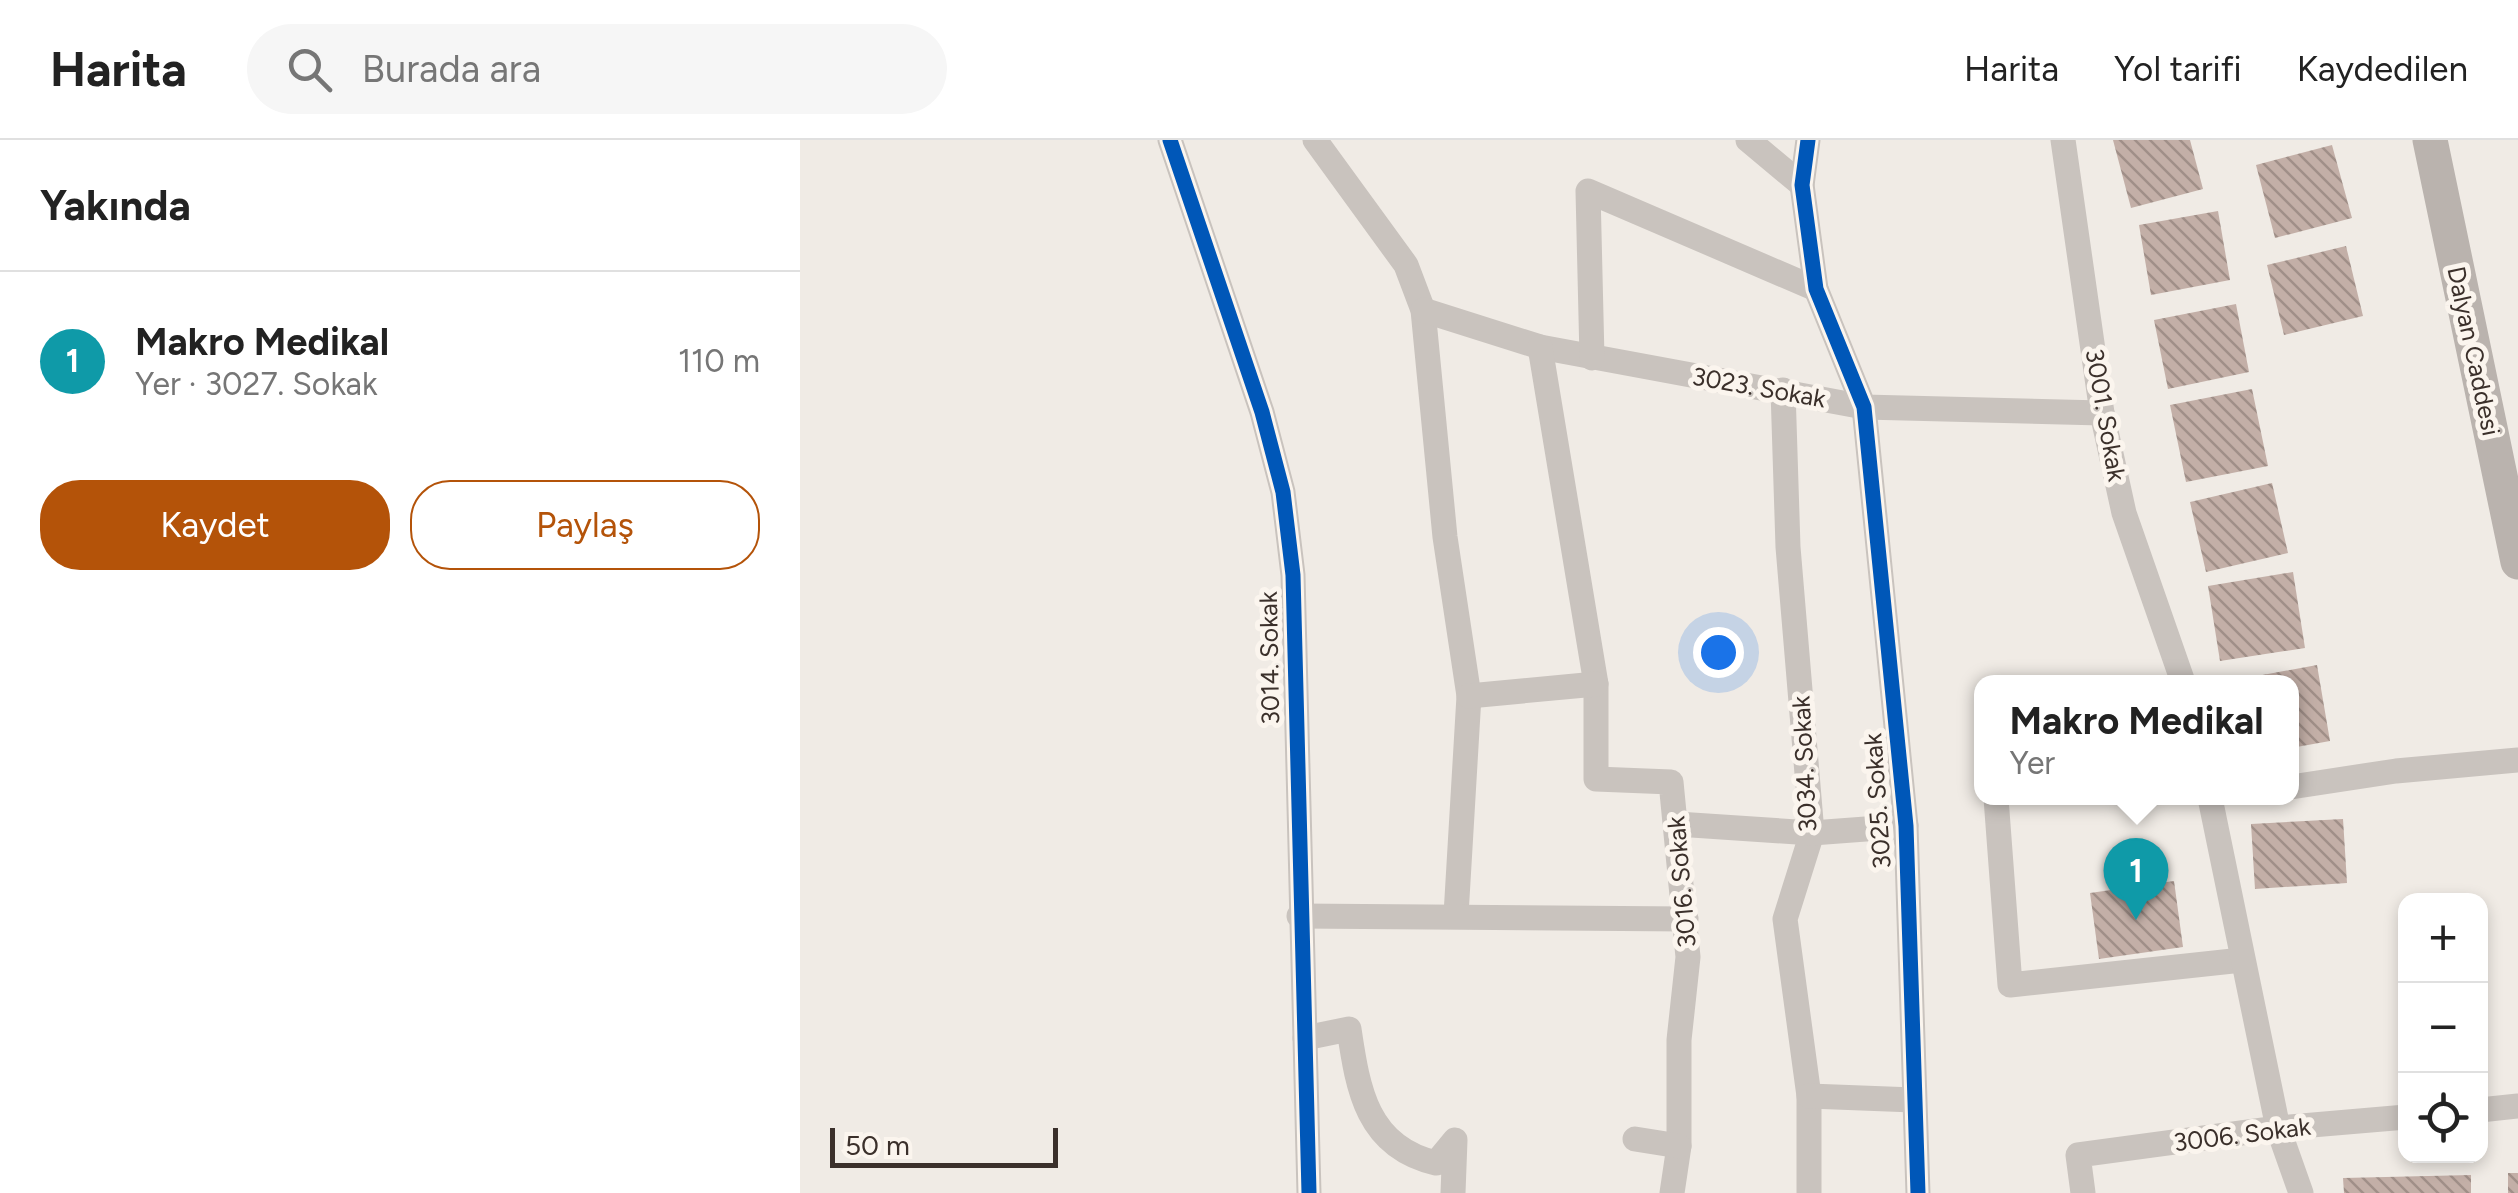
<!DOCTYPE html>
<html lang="tr">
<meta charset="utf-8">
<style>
body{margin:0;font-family:Figtree,sans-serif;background:#f6f6f6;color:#222}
.controls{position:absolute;right:30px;bottom:30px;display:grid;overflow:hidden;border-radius:20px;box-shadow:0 5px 15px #0003}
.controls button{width:90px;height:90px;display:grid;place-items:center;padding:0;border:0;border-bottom:2px solid #e0e0e0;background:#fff;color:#222;font:50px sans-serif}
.scale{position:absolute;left:30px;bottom:25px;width:228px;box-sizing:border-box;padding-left:10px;border:5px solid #3b302b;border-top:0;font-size:28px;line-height:35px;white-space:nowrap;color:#3b302b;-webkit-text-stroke:8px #fbf5ee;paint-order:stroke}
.you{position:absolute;left:918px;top:512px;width:35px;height:35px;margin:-25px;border:8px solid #fff;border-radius:50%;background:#1a73e8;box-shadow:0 0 0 15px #1a73e833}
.badge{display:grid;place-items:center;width:65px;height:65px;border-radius:50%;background:#b45309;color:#fff;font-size:32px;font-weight:700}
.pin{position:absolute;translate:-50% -82px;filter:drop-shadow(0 2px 5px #0008)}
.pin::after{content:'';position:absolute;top:52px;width:35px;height:30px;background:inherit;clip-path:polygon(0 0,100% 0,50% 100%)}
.popup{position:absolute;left:1174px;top:535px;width:325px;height:130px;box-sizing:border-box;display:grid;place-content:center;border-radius:20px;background:#fff;filter:drop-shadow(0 2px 8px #0005);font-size:32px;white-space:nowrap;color:#767676}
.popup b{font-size:38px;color:#222}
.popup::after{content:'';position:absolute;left:50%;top:100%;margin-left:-20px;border:20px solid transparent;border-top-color:#fff}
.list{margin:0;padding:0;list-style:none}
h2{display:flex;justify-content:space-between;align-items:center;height:130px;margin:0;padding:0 40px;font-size:42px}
h2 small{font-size:32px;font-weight:400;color:#767676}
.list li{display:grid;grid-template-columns:65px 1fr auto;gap:30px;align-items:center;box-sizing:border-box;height:180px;padding:0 40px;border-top:2px solid #e0e0e0}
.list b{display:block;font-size:38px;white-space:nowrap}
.list p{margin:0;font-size:32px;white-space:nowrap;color:#767676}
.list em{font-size:32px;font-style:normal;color:#767676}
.actions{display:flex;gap:20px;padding:30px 40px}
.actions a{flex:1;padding:22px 0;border:2px solid #b45309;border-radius:40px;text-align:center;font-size:35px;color:#b45309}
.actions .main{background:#b45309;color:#fff}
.icon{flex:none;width:55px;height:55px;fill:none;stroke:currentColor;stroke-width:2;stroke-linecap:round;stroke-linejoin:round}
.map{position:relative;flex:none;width:1718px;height:1053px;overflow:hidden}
header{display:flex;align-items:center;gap:60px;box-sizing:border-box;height:140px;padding:0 50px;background:#fff;border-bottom:2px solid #e0e0e0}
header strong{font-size:48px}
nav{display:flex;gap:55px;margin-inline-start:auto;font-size:35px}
.search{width:700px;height:90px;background:#f6f6f6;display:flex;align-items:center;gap:25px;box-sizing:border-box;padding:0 35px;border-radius:55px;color:#767676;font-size:38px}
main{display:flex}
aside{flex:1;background:#fff}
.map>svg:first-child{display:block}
.building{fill:url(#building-back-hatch)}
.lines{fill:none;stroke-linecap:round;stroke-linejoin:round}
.street{stroke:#c9c3be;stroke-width:25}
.secondary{stroke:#bab3ae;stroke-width:35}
.cycleway-casing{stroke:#fbf5ee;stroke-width:21}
.cycleway{stroke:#0057b8;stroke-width:15}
.labels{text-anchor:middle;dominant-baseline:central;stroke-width:10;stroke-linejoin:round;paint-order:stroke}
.street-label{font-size:25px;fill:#3b302b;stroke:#fbf5ee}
</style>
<header>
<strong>Harita</strong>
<div class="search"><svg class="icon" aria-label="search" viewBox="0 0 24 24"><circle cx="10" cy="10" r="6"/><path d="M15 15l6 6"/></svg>Burada ara</div>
<nav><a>Harita</a><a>Yol tarifi</a><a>Kaydedilen</a></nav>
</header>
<main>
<aside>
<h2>Yakında<small></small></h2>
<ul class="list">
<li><span class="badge" style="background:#0f9aa8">1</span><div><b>Makro Medikal</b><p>Yer · 3027. Sokak</p></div><em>110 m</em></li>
</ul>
<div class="actions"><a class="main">Kaydet</a><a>Paylaş</a></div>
</aside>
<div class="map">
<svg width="1718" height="1053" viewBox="0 0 1718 1053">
<defs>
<pattern id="building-back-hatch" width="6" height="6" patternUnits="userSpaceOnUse" patternTransform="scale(2.5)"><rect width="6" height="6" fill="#c3afa7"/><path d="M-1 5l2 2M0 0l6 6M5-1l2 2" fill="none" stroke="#a08f88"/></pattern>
</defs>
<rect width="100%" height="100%" fill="#f0ebe5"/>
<!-- building -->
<g class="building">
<polygon points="1313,0 1390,0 1403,49 1331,68"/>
<polygon points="1532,5 1552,78 1475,98 1456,25"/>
<polygon points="1418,71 1430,140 1351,155 1339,85"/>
<polygon points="1546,106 1563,176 1484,195 1467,125"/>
<polygon points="1436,164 1449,232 1368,249 1354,180"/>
<polygon points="1452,249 1468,326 1386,342 1370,265"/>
<polygon points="1472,343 1488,413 1406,432 1390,362"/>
<polygon points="1493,432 1505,508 1420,521 1408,446"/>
<polygon points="1517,525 1530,601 1491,608 1491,542 1425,542"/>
<polygon points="1543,679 1547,743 1455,749 1451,684"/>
<polygon points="1374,741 1383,807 1299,819 1290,753"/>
<rect x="1708" y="1033" width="10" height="20"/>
<polygon points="1671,1035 1671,1053 1544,1053 1543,1038"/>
</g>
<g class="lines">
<!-- street -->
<g class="street">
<polyline points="370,0 462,272 483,352 493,435 509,1053"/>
<polyline points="515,0 606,125 623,170 645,397 669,556 656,775"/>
<polyline points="948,0 1002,45"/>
<polyline points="1008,0 1002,45 1016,149 1064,267 1106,686 1118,1053"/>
<polyline points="1263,0 1302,273 1324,373 1383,542"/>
<polyline points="623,170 740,207 1064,267 1302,273"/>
<polyline points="740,207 796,544 796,639 871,642 888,817 879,900 879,1006 872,1053"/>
<polyline points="792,218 788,51 1016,149"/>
<polyline points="983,250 988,407 1012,693 985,779 1009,956 1009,1053"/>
<polyline points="669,556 796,544"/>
<polyline points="1491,647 1596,631 1718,620"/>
<polyline points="1196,658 1210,845 1442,820"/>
<polyline points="1410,658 1478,988 1501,1053"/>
<polyline points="877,684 1012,693 1106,686"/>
<polyline points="499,776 886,779"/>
<path d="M505,898L549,889C558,950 567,1007 636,1023L655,1000L653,1053"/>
<polyline points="1009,956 1114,960"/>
<polyline points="1680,970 1718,966"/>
<polyline points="835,999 879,1006"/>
<polyline points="1283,1053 1278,1015 1478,988 1606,977"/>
</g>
<!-- secondary -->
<polyline class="secondary" points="1630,0 1718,422"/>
<defs>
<g id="cycleway">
<polyline points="370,0 462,272 483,352 493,435 509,1053"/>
<polyline points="1008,0 1002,45 1016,149 1064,267 1106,686 1118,1053"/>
</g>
</defs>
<!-- cycleway casing -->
<use href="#cycleway" class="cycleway-casing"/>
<!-- cycleway -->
<use href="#cycleway" class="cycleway"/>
</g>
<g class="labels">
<!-- street labels -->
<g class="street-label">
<text transform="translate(1674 211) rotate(78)">Dalyan Caddesi</text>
<text transform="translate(959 247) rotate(10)">3023. Sokak</text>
<text transform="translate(1306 275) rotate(80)">3001. Sokak</text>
<text transform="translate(469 518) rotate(-91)">3014. Sokak</text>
<text transform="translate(1004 624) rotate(-93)">3034. Sokak</text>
<text transform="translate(1077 661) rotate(-94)">3025. Sokak</text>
<text transform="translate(881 742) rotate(-95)">3016. Sokak</text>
<text transform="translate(1442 994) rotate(-7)">3006. Sokak</text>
</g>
</g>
</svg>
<div class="controls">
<button>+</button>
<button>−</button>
<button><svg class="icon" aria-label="locate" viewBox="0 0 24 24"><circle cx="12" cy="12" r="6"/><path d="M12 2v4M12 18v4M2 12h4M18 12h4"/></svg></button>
</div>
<div class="scale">50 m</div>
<div class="you"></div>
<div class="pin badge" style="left:1336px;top:780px;background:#0f9aa8">1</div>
<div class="popup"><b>Makro Medikal</b>Yer</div>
</div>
</main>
